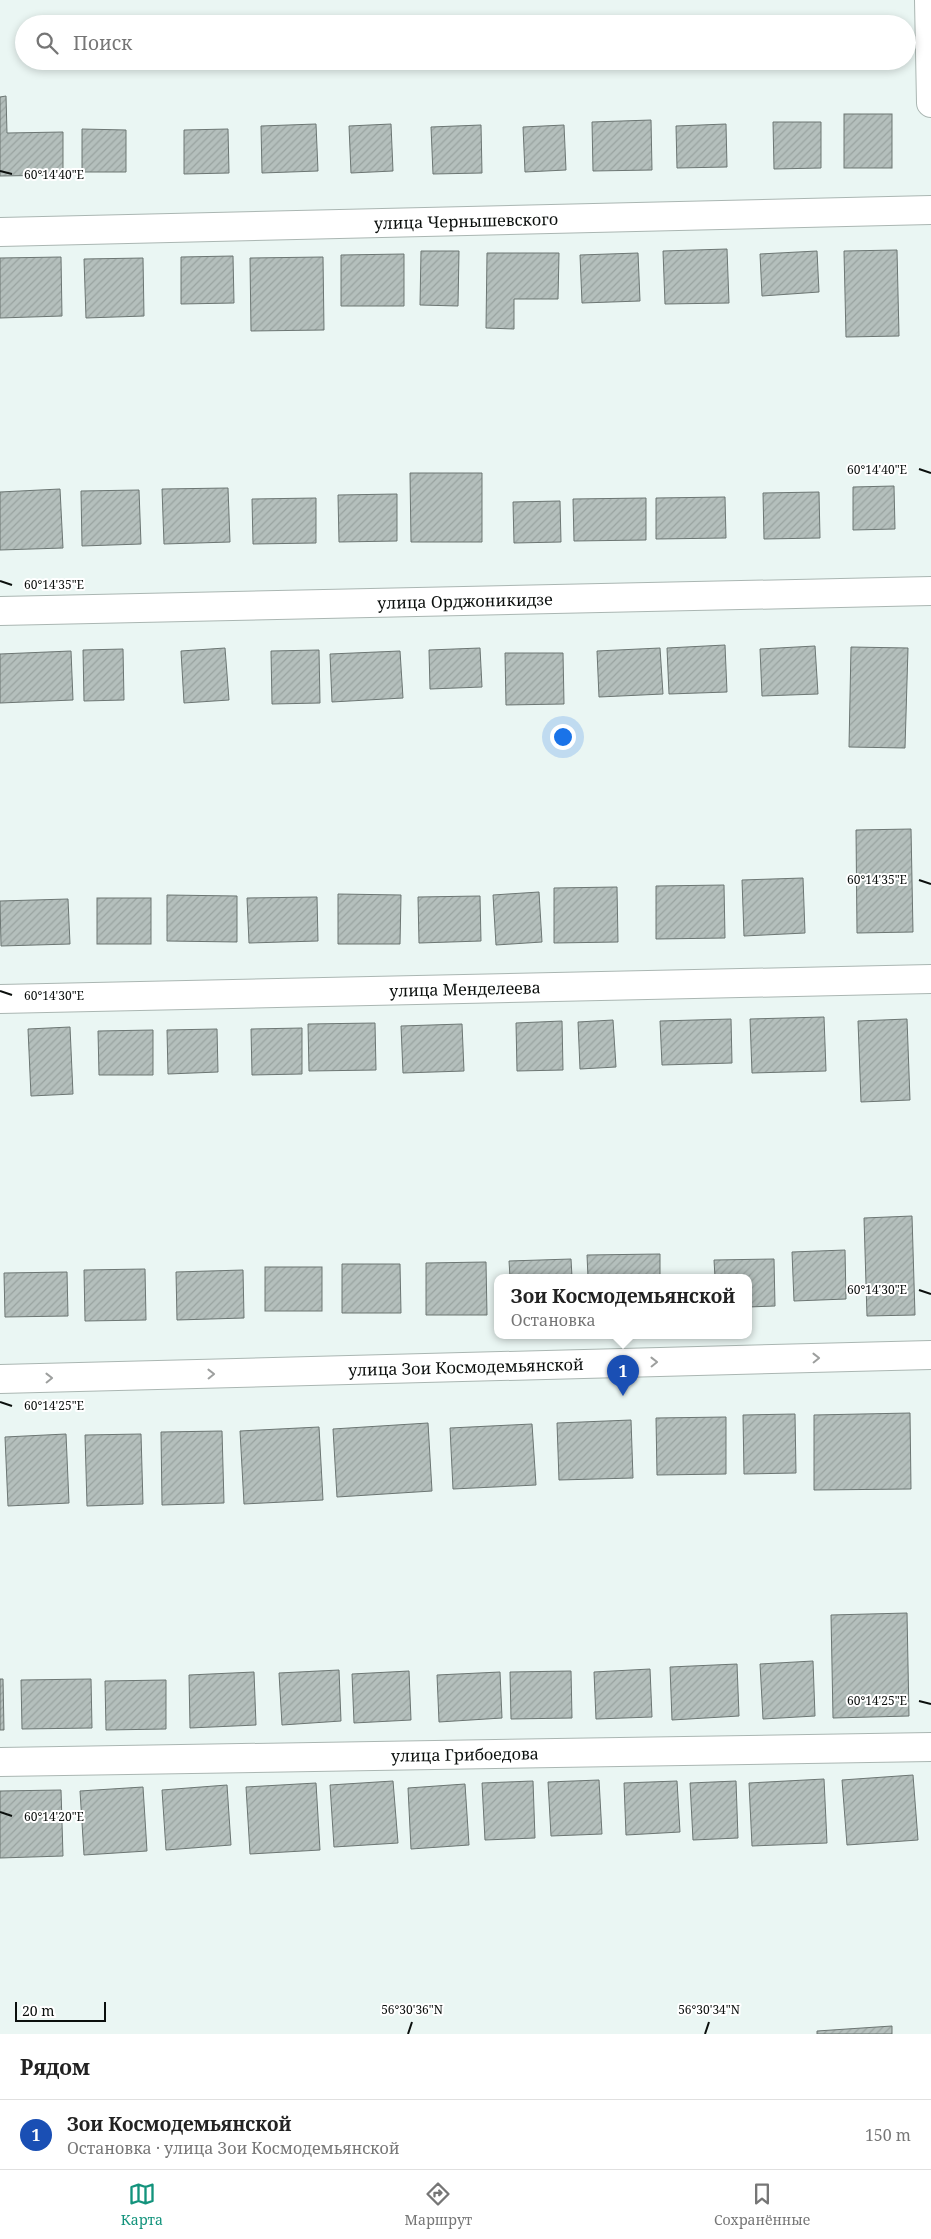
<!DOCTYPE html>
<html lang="ru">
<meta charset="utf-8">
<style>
body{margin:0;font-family:"Noto Serif",serif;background:#f2f2f2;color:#222}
.scale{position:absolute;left:15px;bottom:12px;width:91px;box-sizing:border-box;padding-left:5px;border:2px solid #0b0f0d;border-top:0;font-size:14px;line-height:18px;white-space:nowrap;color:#0b0f0d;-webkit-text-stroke:4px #fff;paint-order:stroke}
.you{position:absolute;left:562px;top:736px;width:18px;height:18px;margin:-12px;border:4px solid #fff;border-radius:50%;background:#1a73e8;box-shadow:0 0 0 8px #1a73e833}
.badge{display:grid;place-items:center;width:32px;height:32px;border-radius:50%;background:#13937c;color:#fff;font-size:16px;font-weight:700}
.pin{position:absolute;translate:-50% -41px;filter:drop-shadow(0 1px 2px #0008)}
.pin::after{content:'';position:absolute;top:26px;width:18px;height:15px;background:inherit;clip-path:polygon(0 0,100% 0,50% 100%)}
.popup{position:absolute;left:494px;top:1274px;width:258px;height:65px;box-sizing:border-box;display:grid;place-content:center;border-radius:10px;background:#fff;filter:drop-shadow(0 1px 4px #0005);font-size:16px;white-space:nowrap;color:#767676}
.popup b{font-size:19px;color:#222}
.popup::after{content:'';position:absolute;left:50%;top:100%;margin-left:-10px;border:10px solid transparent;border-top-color:#fff}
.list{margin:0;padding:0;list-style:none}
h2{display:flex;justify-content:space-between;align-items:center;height:65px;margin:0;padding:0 20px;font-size:21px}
h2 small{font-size:16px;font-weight:400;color:#767676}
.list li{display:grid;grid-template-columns:32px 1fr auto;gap:15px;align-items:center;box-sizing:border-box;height:70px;padding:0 20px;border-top:1px solid #e0e0e0}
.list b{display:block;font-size:19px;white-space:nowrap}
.list p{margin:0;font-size:16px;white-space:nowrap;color:#767676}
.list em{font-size:16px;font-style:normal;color:#767676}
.icon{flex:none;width:28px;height:28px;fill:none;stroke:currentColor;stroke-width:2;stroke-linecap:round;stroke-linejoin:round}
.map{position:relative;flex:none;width:931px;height:2034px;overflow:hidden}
.search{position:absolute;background:#fff;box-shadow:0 2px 8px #0003;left:15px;right:15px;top:15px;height:55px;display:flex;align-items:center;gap:12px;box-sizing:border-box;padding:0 18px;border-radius:28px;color:#767676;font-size:19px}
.sheet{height:135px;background:#fff}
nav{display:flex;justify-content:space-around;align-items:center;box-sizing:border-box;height:70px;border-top:1px solid #e0e0e0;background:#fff;font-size:14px;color:#767676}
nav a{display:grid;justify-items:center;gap:2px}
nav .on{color:#13937c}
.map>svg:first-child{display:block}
.building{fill:url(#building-hatch);stroke:#6c7673}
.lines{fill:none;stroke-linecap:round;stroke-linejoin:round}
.street-casing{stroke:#aab6b2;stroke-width:30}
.street{stroke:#fff;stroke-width:28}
.oneway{stroke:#9d9f9e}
.ticks{fill:none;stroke:#0b0f0d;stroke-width:2}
.labels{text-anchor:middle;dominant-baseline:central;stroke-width:4;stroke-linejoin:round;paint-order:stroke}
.street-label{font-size:16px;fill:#0b0f0d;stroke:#fff}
.ticks-label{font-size:12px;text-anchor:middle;fill:#0b0f0d;stroke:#fff;stroke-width:4;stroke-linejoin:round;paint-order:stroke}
</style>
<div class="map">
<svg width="931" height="2034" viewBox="0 0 931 2034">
<defs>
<pattern id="building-hatch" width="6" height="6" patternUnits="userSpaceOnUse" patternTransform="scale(1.25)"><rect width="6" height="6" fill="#b4bfbc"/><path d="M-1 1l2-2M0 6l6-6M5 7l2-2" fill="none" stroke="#99a3a0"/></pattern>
</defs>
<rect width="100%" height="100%" fill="#eaf6f3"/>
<!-- building -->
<g class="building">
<polygon points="6,96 7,133 63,132 63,175 0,176 0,97"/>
<rect x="844" y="114" width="48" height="54"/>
<polygon points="651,120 652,170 593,171 592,122"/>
<polygon points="773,122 821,122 821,168 774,169"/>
<polygon points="316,124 318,171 262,173 261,126"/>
<polygon points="391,124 393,171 351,173 349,126"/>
<polygon points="726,124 727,167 677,168 676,126"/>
<polygon points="481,125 482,173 433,174 431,127"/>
<polygon points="564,125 566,170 525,172 523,127"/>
<polygon points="82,129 126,130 126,172 82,172"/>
<polygon points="228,129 229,173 184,174 184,130"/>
<polygon points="727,249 729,303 665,304 663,251"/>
<polygon points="897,250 899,336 846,337 844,251"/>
<polygon points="421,251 459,251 458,306 420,305"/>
<polygon points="817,251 819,292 762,296 760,254"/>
<polygon points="487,253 559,253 558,299 514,299 514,329 486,328"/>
<polygon points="638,253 640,301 582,303 580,255"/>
<polygon points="404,254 404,306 341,306 341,255"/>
<polygon points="233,256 234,303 181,304 181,257"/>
<polygon points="61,257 62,316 0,318 0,258"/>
<polygon points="323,257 324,330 251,331 250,258"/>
<polygon points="143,258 144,316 86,318 84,259"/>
<polygon points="410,473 482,473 482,542 411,542"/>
<polygon points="894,486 895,529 853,530 853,487"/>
<polygon points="228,488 230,542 164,544 162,489"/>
<polygon points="60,489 63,548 0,550 0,492"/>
<polygon points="139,490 141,544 82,546 81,491"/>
<polygon points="819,492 820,538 764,539 763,493"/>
<polygon points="397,494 397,541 339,542 338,495"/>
<polygon points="725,497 726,538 656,539 656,498"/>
<polygon points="316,498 316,543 253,544 252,499"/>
<polygon points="646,498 646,540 574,541 573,499"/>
<polygon points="560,501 561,542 514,543 513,502"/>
<polygon points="725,645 727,692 669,694 667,648"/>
<polygon points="815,646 818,694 762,696 760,649"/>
<polygon points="851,647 908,648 905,748 849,747"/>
<polygon points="225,648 229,700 184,703 181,651"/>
<polygon points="480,648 482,687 430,689 429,650"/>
<polygon points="660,648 663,694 599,697 597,651"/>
<polygon points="123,649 124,700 84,701 83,650"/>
<polygon points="319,650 320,703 272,704 271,651"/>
<polygon points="71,651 73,700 0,703 0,654"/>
<polygon points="400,651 403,698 332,702 330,654"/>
<polygon points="505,653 563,653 564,704 506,705"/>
<polygon points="911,829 913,932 857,933 856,830"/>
<polygon points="803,878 805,933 744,936 742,880"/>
<polygon points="724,885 725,938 656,939 656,886"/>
<polygon points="617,887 618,942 554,943 554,888"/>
<polygon points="539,892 542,942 496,945 493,895"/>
<polygon points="338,894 401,895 400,944 338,944"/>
<polygon points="167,895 237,896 237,942 167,941"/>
<polygon points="480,896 481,941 419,943 418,897"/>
<polygon points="317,897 318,941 249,943 247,898"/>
<rect x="97" y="898" width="54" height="46"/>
<polygon points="68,899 70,944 1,946 0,901"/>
<polygon points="824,1017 826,1071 752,1073 750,1019"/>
<polygon points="731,1019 732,1063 662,1065 660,1021"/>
<polygon points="907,1019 910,1100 861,1102 858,1021"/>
<polygon points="613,1020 616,1067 580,1069 578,1022"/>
<polygon points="562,1021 563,1070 517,1071 516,1023"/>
<polygon points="375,1023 376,1070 309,1071 308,1024"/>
<polygon points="462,1024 464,1071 403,1073 401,1026"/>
<polygon points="70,1027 73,1094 31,1096 28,1029"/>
<polygon points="302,1028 302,1074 252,1075 251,1029"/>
<polygon points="217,1029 218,1072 168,1074 167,1030"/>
<polygon points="153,1030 153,1075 99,1075 98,1031"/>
<polygon points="912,1216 915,1315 867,1316 864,1218"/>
<polygon points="845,1250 846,1299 794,1301 792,1252"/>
<polygon points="660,1254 660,1277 588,1277 587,1255"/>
<polygon points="571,1259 572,1277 510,1277 509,1261"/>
<polygon points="774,1259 775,1306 748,1307 748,1277 715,1277 714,1260"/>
<polygon points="486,1262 487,1315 426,1315 426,1263"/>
<polygon points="342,1264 400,1264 401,1313 342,1313"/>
<rect x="265" y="1267" width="57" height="44"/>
<polygon points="145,1269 146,1320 85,1321 84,1270"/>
<polygon points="243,1270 244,1318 177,1320 176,1272"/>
<polygon points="67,1272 68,1316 5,1317 4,1273"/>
<polygon points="910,1413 911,1489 814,1490 814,1415"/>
<polygon points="795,1414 796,1473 744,1474 743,1415"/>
<polygon points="726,1417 726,1474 657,1475 656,1418"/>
<polygon points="631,1420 633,1478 559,1480 557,1423"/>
<polygon points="428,1423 432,1491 337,1497 333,1429"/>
<polygon points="532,1424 536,1485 453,1489 450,1428"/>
<polygon points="319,1427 323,1500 244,1504 240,1431"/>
<polygon points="222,1431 224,1503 162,1505 161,1432"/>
<polygon points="66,1434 69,1503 8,1506 5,1437"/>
<polygon points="141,1434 143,1504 87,1506 85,1435"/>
<polygon points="907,1613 909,1716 833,1718 831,1615"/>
<polygon points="813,1661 815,1716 763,1719 760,1664"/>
<polygon points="737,1664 739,1716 672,1720 670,1667"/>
<polygon points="650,1669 652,1717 596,1719 594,1672"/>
<polygon points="339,1670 341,1721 282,1725 279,1673"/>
<polygon points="409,1671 411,1720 354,1723 352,1674"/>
<polygon points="571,1671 572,1718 511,1719 510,1672"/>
<polygon points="254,1672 256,1725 190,1728 189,1675"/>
<polygon points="500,1672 502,1718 439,1722 437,1675"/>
<polygon points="0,1679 3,1679 4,1730 0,1730"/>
<polygon points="91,1679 92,1728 22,1729 21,1680"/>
<polygon points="166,1680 166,1729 106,1730 105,1681"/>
<polygon points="913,1775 918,1840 847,1845 842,1780"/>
<polygon points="824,1779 827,1843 752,1846 749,1783"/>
<polygon points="599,1780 602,1834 551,1836 548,1782"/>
<polygon points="393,1781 398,1843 334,1847 330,1785"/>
<polygon points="533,1781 535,1838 485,1840 482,1783"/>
<polygon points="677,1781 680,1832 626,1835 624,1783"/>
<polygon points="736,1781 738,1838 693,1840 690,1783"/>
<polygon points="316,1783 320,1850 250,1854 246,1787"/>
<polygon points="465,1784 469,1845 411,1849 408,1788"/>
<polygon points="227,1785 231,1845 166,1850 162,1790"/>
<polygon points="143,1787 147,1851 84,1855 80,1791"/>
<polygon points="61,1790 63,1856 0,1858 0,1791"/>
<polygon points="892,2026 892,2034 817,2034 817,2031"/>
</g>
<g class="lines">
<defs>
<g id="street">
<polyline points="929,0 931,103"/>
<path id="s1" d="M0,232L931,210"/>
<path id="s2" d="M0,611L931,591"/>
<path id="s3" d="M0,999L931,979"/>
<path id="s4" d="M0,1379L931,1355"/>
<path id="s5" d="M0,1762L931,1747"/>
</g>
</defs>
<!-- street casing -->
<use href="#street" class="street-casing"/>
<!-- street -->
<use href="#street" class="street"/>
</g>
<!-- one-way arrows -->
<defs><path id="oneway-chevron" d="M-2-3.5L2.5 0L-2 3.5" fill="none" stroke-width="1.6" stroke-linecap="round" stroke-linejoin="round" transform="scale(1.25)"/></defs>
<g class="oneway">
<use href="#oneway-chevron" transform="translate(816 1358) rotate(-1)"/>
<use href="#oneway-chevron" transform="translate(654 1362) rotate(-1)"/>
<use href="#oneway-chevron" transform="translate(211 1374) rotate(-1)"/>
<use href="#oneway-chevron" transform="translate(49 1378) rotate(-1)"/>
</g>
<!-- ticks -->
<path class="ticks" d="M0,171L12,174M919,469L931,473M0,581L12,585M919,880L931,884M0,991L12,995M919,1290L931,1294M0,1402L12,1406M919,1701L931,1704M0,1812L12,1816M408,2034L412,2022M705,2034L709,2022"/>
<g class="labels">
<!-- street labels -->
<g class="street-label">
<text stroke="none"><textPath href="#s1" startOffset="466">улица Чернышевского</textPath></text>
<text stroke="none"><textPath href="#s2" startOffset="465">улица Орджоникидзе</textPath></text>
<text stroke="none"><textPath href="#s3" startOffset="465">улица Менделеева</textPath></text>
<text stroke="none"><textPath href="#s4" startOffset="466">улица Зои Космодемьянской</textPath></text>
<text stroke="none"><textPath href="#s5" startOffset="465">улица Грибоедова</textPath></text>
</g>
</g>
<g class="ticks-label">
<text x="54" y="179">60°14'40"E</text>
<text x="877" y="474">60°14'40"E</text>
<text x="54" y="589">60°14'35"E</text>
<text x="877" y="884">60°14'35"E</text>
<text x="54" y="1000">60°14'30"E</text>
<text x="877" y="1294">60°14'30"E</text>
<text x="54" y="1410">60°14'25"E</text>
<text x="877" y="1705">60°14'25"E</text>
<text x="54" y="1821">60°14'20"E</text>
<text x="412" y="2014">56°30'36"N</text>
<text x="709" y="2014">56°30'34"N</text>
</g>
</svg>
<div class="scale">20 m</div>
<div class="you"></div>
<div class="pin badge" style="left:623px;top:1396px;background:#1a4fb4">1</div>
<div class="popup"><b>Зои Космодемьянской</b>Остановка</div>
<div class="search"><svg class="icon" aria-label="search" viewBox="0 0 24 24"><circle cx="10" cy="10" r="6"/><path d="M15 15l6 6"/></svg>Поиск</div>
</div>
<section class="sheet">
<h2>Рядом<small></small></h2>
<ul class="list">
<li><span class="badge" style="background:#1a4fb4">1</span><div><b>Зои Космодемьянской</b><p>Остановка · улица Зои Космодемьянской</p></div><em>150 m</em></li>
</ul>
</section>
<nav>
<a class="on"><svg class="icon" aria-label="map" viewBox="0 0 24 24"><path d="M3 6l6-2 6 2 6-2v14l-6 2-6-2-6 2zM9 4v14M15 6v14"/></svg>Карта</a>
<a><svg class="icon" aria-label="directions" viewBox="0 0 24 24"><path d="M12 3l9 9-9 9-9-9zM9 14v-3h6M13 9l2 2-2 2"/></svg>Маршрут</a>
<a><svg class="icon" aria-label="saved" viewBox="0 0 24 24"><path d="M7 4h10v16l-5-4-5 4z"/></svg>Сохранённые</a>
</nav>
